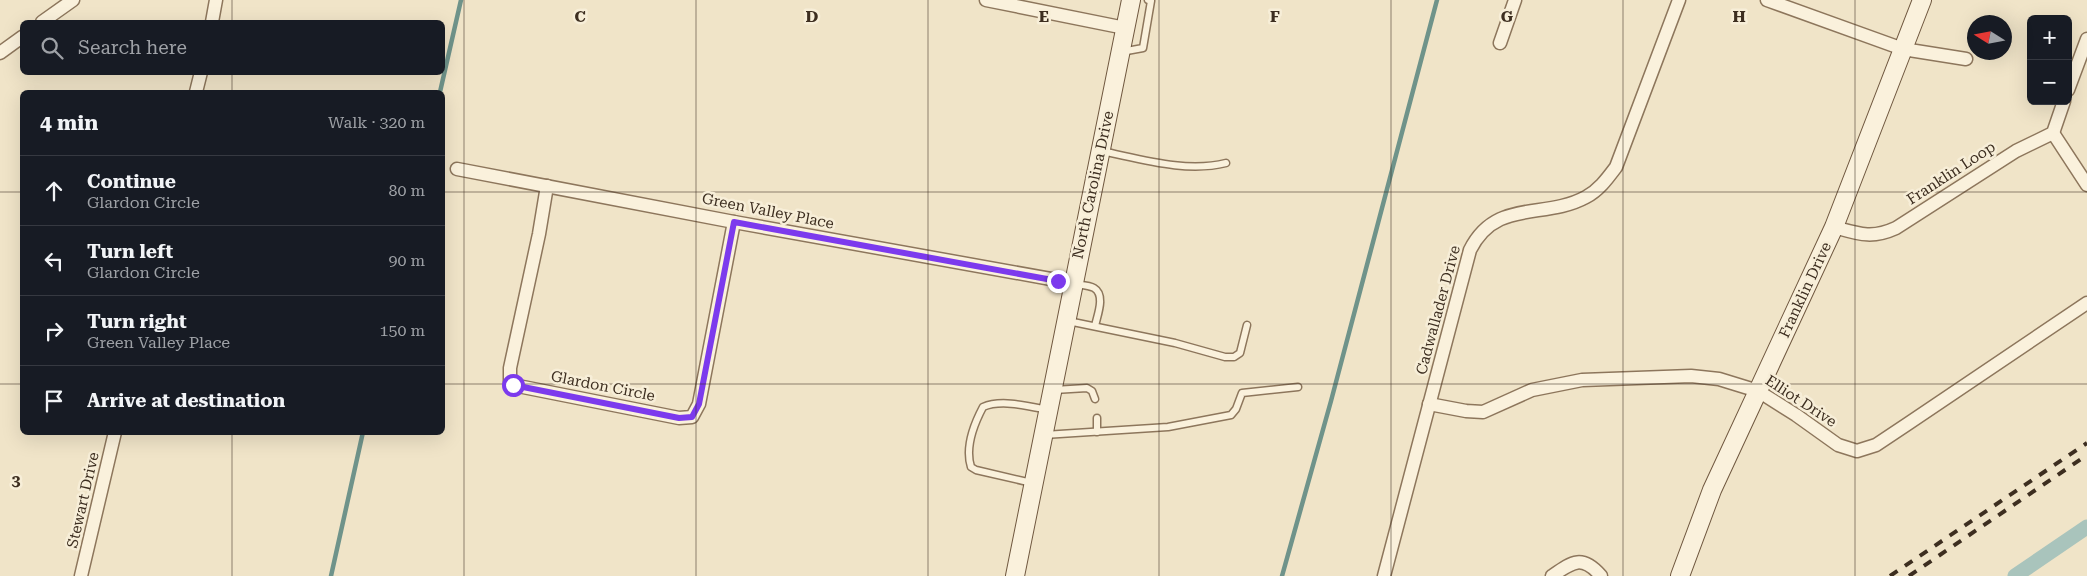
<!DOCTYPE html>
<meta charset="utf-8">
<style>
body{margin:0;font-family:"Roboto Serif",serif;background:#242831;color:#f1f3f6}
.controls{position:absolute;right:15px;top:15px;display:grid;overflow:hidden;border-radius:8px;box-shadow:0 5px 20px #0002}
.controls button{width:45px;height:45px;display:grid;place-items:center;padding:0;border:0;border-bottom:1px solid #363941;background:#171b24;color:#f1f3f6;font:25px sans-serif}
.compass{position:absolute;left:1967px;top:15px;width:45px;height:45px;border-radius:50%;background:#171b24;box-shadow:0 5px 20px #0002;rotate:281deg}
.stop{position:absolute;width:15px;height:15px;margin:-11px;border:4px solid #7c3aed;border-radius:50%;background:#fff}
.stop.end{background:#7c3aed;border-color:#fff;box-shadow:0 1px 5px #0008}
.list{margin:0;padding:0;list-style:none}
h2{display:flex;justify-content:space-between;align-items:center;height:65px;margin:0;padding:0 20px;font-size:21px}
h2 small{font-size:16px;font-weight:400;color:#9ea1a6}
.list li{display:grid;grid-template-columns:32px 1fr auto;gap:15px;align-items:center;box-sizing:border-box;height:70px;padding:0 20px;border-top:1px solid #363941}
.list b{display:block;font-size:19px;white-space:nowrap}
.list p{margin:0;font-size:16px;white-space:nowrap;color:#9ea1a6}
.list em{font-size:16px;font-style:normal;color:#9ea1a6}
.icon{flex:none;width:28px;height:28px;fill:none;stroke:currentColor;stroke-width:2;stroke-linecap:round;stroke-linejoin:round}
.map{position:relative;flex:none;width:2087px;height:576px;overflow:hidden}
.search{position:absolute;background:#171b24;box-shadow:0 5px 20px #0002;left:20px;top:20px;width:425px;height:55px;display:flex;align-items:center;gap:12px;box-sizing:border-box;padding:0 18px;border-radius:8px;color:#9ea1a6;font-size:19px}
.panel{position:absolute;background:#171b24;box-shadow:0 5px 20px #0002;left:20px;top:90px;width:425px;height:345px;border-radius:8px}
.map>svg:first-child{display:block}
.lines{fill:none;stroke-linecap:round;stroke-linejoin:round}
.stream{stroke:#6f938a;stroke-width:4.5}
.canal{stroke:#a9c4bc;stroke-width:15}
.lane-casing{stroke:#8d765c;stroke-width:9}
.street-casing{stroke:#8d765c;stroke-width:15}
.secondary-casing{stroke:#6f573f;stroke-width:20}
.lane{stroke:#faf1dc;stroke-width:6}
.street{stroke:#faf1dc;stroke-width:12}
.secondary{stroke:#faf1dc;stroke-width:18}
.rail{stroke:#3d2e20;stroke-width:4;stroke-dasharray:9 9;stroke-linecap:butt}
.route{stroke:#7c3aed;stroke-width:6}
.grid{fill:none;stroke:#3d2e20;stroke-width:1;stroke-opacity:0.55}
.labels{text-anchor:middle;dominant-baseline:central;stroke-width:5;stroke-linejoin:round;paint-order:stroke}
.street-label{font-size:15px;fill:#3d2e20;stroke:#f7eed8}
.grid-label{font-size:16px;text-anchor:middle;font-weight:bold;fill:#3d2e20;stroke:#f7eed8;stroke-width:5;stroke-linejoin:round;paint-order:stroke}
</style>
<div class="map">
<svg width="2087" height="576" viewBox="0 0 2087 576">
<rect width="100%" height="100%" fill="#f0e4c8"/>
<g class="lines">
<!-- stream -->
<g class="stream">
<polyline points="440,92 461,0"/>
<polyline points="331,576 363,432"/>
<polyline points="1282,576 1331,401 1437,0"/>
</g>
<!-- canal -->
<polyline class="canal" points="2015,576 2087,527"/>
<defs>
<g id="lane">
<polyline points="1121,52 1143,48 1151,1 1148,0"/>
<path d="M1101,151C1141,159 1186,173 1226,163"/>
<path d="M1074,284C1080,285 1089,285 1094,288C1106,295 1097,316 1095,326"/>
<polyline points="1068,321 1175,343 1225,357 1234,357 1240,353 1247,325"/>
<polyline points="1054,390 1087,388 1092,391 1095,399"/>
<polyline points="1097,418 1097,432"/>
<polyline points="1044,435 1168,427 1231,415 1236,409 1242,393 1298,387"/>
<path d="M1032,483L976,470L971,467C965,448 974,424 983,407C1001,399 1028,406 1048,410"/>
</g>
<g id="street">
<polyline points="986,0 1125,28"/>
<polyline points="1767,0 1903,49 1966,59"/>
<polyline points="42,22 73,0"/>
<polyline points="212,22 216,0"/>
<polyline points="1500,43 1515,0"/>
<polyline points="0,53 22,37"/>
<polyline points="2068,90 2087,39"/>
<polyline points="196,92 201,72"/>
<polyline points="2053,133 2087,185"/>
<polyline points="457,169 734,222 1073,283"/>
<polyline points="547,186 539,234 510,368 510,382 513,385 679,418 692,417 699,404 734,222"/>
<path d="M1834,227C1859,234 1872,239 1896,228L2016,151L2053,133L2064,101"/>
<polyline points="1429,404 1466,411 1483,412 1532,390 1582,380 1691,376 1719,379 1758,391 1796,415 1838,445 1857,451 1876,445 1909,423 2087,303"/>
<polyline points="81,576 115,432"/>
<path d="M1384,576L1470,250C1496,198 1544,220 1586,197C1599,190 1607,179 1616,167L1679,0"/>
<path d="M1552,576C1572,562 1582,554 1601,576"/>
</g>
<g id="secondary">
<polyline points="1015,576 1131,0"/>
<polyline points="1680,576 1712,490 1834,227 1922,0"/>
</g>
</defs>
<!-- lane casing -->
<use href="#lane" class="lane-casing"/>
<!-- street casing -->
<use href="#street" class="street-casing"/>
<!-- secondary casing -->
<use href="#secondary" class="secondary-casing"/>
<!-- lane -->
<use href="#lane" class="lane"/>
<!-- street -->
<use href="#street" class="street"/>
<!-- secondary -->
<use href="#secondary" class="secondary"/>
<!-- rail -->
<g class="rail">
<polyline points="1890,576 2087,443"/>
<polyline points="1909,576 2087,455"/>
</g>
</g>
<g class="lines">
<!-- route -->
<polyline class="route" points="513,385 679,418 692,417 699,404 734,222 1058,281"/>
</g>
<!-- grid -->
<path class="grid" d="M232,0V22M464,0V576M696,0V576M928,0V576M1159,0V576M1391,0V576M1623,0V576M1855,0V576M232,72V92M0,192H22M442,192H2087M0,384H22M442,384H2087M232,432V576"/>
<g class="labels">
<!-- street labels -->
<g class="street-label">
<text transform="translate(1951 173) rotate(-33)">Franklin Loop</text>
<text transform="translate(1093 185) rotate(-78)">North Carolina Drive</text>
<text transform="translate(768 211) rotate(11)">Green Valley Place</text>
<text transform="translate(1805 290) rotate(-65)">Franklin Drive</text>
<text transform="translate(1438 310) rotate(-75)">Cadwallader Drive</text>
<text transform="translate(603 386) rotate(11)">Glardon Circle</text>
<text transform="translate(1801 401) rotate(33)">Elliot Drive</text>
<text transform="translate(83 500) rotate(-77)">Stewart Drive</text>
</g>
</g>
<g class="grid-label">
<text x="580" y="22">C</text>
<text x="812" y="22">D</text>
<text x="1044" y="22">E</text>
<text x="1275" y="22">F</text>
<text x="1507" y="22">G</text>
<text x="1739" y="22">H</text>
<text x="16" y="486">3</text>
</g>
</svg>
<div class="controls">
<button>+</button>
<button>−</button>
</div>
<svg class="compass" viewBox="-18 -18 36 36"><path d="M0-13l5 13h-10z" fill="#e53935"/><path d="M0 13l5-13h-10z" fill="#9ea1a6"/></svg>
<div class="stop" style="left:513px;top:385px"></div>
<div class="stop end" style="left:1058px;top:281px"></div>
<div class="search"><svg class="icon" aria-label="search" viewBox="0 0 24 24"><circle cx="10" cy="10" r="6"/><path d="M15 15l6 6"/></svg>Search here</div>
<section class="panel">
<h2>4 min<small>Walk · 320 m</small></h2>
<ul class="list">
<li><svg class="icon" aria-label="ahead" viewBox="0 0 24 24"><path d="M12 20V5M6 11l6-6 6 6"/></svg><div><b>Continue</b><p>Glardon Circle</p></div><em>80 m</em></li>
<li><svg class="icon" aria-label="left" viewBox="0 0 24 24"><path d="M17 20v-9H6M10 6l-5 5 5 5"/></svg><div><b>Turn left</b><p>Glardon Circle</p></div><em>90 m</em></li>
<li><svg class="icon" aria-label="right" viewBox="0 0 24 24"><path d="M7 20v-9h11M14 6l5 5-5 5"/></svg><div><b>Turn right</b><p>Green Valley Place</p></div><em>150 m</em></li>
<li><svg class="icon" aria-label="arrive" viewBox="0 0 24 24"><path d="M6 21V4h12l-3 4 3 4H6"/></svg><div><b>Arrive at destination</b></div></li>
</ul>
</section>
</div>
